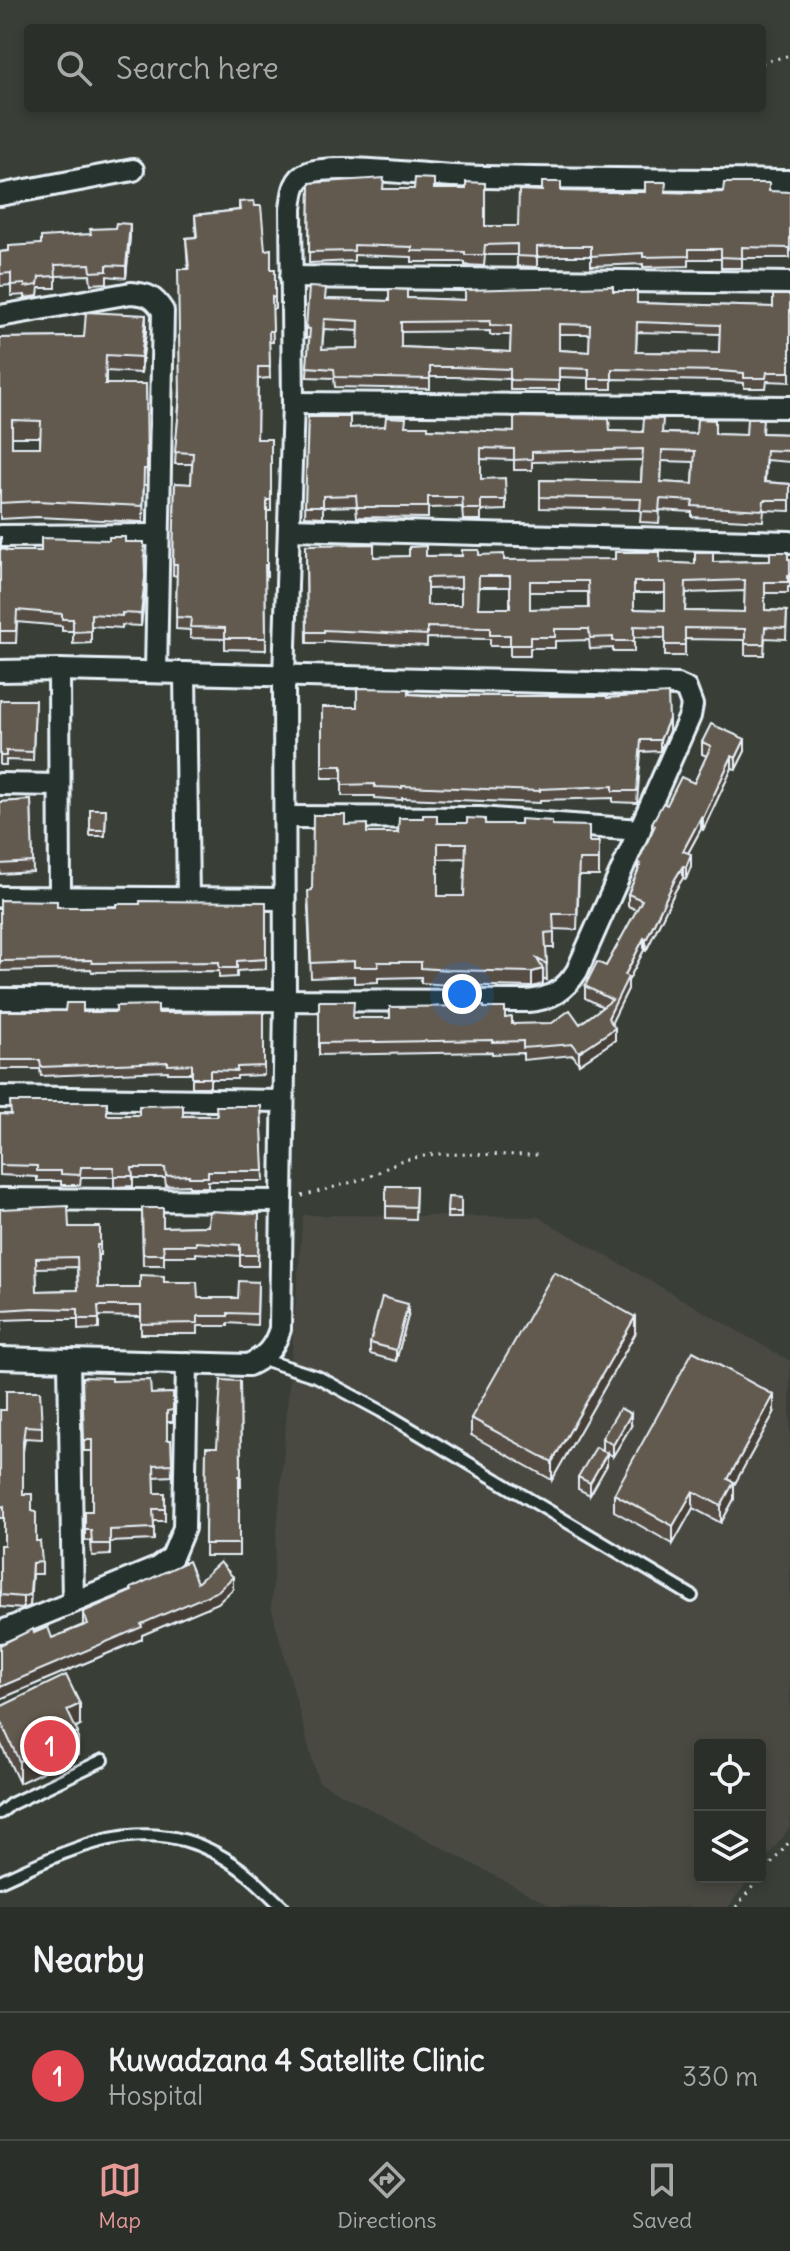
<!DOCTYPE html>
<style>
body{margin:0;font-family:Delius,sans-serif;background:#333731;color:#f1f3f6}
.controls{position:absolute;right:24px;bottom:24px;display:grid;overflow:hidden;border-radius:8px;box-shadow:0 4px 12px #0003}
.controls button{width:72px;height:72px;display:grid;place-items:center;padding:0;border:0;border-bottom:2px solid #474a46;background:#2b2f29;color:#f1f3f6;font:40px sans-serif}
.you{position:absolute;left:462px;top:994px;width:28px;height:28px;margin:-20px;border:6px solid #fff;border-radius:50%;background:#1a73e8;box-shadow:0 0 0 12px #1a73e833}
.badge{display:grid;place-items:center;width:52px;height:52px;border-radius:50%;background:#e69b98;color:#fff;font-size:26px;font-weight:700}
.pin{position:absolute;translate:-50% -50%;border:4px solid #fff;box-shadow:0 2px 8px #0006}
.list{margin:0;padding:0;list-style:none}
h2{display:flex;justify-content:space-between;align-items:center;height:104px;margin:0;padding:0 32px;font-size:34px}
h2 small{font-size:26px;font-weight:400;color:#a6a9a8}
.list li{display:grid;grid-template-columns:52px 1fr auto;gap:24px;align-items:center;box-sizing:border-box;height:128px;padding:0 32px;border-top:2px solid #474a46}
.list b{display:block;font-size:30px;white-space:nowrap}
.list p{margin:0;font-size:26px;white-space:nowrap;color:#a6a9a8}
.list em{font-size:26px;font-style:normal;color:#a6a9a8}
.icon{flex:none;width:44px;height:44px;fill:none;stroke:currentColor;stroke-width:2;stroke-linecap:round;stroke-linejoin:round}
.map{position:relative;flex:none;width:790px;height:1907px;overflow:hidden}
.search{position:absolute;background:#2b2f29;box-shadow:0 4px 12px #0003;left:24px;right:24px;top:24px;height:88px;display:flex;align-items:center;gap:20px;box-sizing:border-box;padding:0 28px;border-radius:8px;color:#a6a9a8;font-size:30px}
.sheet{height:232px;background:#2b2f29}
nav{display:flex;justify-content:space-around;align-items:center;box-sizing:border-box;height:112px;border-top:2px solid #474a46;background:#2b2f29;font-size:22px;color:#a6a9a8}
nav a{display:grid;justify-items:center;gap:4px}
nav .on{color:#e69b98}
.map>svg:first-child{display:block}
.built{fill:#494a42}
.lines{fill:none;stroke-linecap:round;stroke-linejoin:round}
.service-casing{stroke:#e8f1f8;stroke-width:16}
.minor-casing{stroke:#e8f1f8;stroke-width:26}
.path{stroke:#e8f1f8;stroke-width:3;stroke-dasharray:2 6;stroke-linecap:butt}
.service{stroke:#26332d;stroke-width:10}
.minor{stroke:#26332d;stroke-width:20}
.wall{fill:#564d44;stroke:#e8f1f8;stroke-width:2;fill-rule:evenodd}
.shaded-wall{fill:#463f37;stroke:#e8f1f8;stroke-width:2}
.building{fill:#645a4f;stroke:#e8f1f8;stroke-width:2;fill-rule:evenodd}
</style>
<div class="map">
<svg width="790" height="1907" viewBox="0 0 790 1907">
<rect width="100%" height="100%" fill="#393f37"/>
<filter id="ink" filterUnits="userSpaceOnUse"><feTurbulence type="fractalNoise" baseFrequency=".0125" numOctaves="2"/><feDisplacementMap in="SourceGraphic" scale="16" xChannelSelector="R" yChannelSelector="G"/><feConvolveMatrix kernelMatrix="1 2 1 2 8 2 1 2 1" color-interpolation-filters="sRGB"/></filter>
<g filter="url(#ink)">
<!-- built -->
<polygon class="built" points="303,1215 538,1217 790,1361 790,1827 760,1866 760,1745 700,1745 700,1877 751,1877 728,1907 553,1907 318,1781 271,1606"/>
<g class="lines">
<defs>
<g id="service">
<polyline points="262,1359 318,1377 381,1411 692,1596"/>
<polyline points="0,1813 11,1804 103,1760"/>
<path d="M0,1881C86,1841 162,1805 247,1874C260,1884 270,1896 283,1907"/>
</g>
<g id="minor">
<polyline points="0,195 133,170"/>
<polyline points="291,277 790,283"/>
<path d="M0,316L131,293C148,294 154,297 163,311L156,672"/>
<polyline points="293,403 790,407"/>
<polyline points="289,529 790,542"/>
<polyline points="0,536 157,535"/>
<polyline points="59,670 60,898"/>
<path d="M0,671L59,670L677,685L686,689L692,705L690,716L577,971C565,990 551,999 528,1001L0,999"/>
<polyline points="185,673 188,899"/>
<polyline points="0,784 59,785"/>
<polyline points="285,817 480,818 640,830"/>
<polyline points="0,897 283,899"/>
<polyline points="0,1097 282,1101"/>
<polyline points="0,1199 281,1201"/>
<path d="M0,1358L248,1365C266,1357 274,1348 280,1329L285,1002L284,676L293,403L291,209C293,194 293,179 308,173C332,163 424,175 454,176C566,180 678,179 790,181"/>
<polyline points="69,1361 73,1601"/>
<polyline points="0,1632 157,1568 172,1557 184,1528 187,1363"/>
</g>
</defs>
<!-- service casing -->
<use href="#service" class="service-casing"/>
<!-- minor casing -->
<use href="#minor" class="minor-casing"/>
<!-- path -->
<g class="path">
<polyline points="762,63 790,55"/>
<polyline points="302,1196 367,1178 400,1161 434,1154 539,1155"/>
<polyline points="736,1907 790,1841"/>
</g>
<!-- service -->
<use href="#service" class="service"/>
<!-- minor -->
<use href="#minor" class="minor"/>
</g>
<!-- wall -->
<g class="wall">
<polygon points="310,183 384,189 434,189 485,226 518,226 561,191 699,193 790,192 790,258 742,258 742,268 721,268 721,259 689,259 689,266 643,267 643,264 591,266 591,256 559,256 537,257 537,267 517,266 517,255 485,255 484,266 465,265 465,262 412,262 412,257 354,255 354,261 309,263"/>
<polygon points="239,202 255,206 265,250 271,269 275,269 275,309 272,309 273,342 269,342 270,378 258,379 257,439 271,439 271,511 267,511 267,576 265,576 266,650 225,649 225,639 190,638 190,630 176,629 177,576 173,575 175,483 191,484 192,464 175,464 188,269 186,238 196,237 195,215 239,210"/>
<polygon points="130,236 126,278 107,276 107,283 91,284 90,275 56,276 56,288 39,288 38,296 25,298 25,295 11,296 11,285 0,286 0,252 41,244"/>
<path d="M613,291L637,303L773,307L790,295V382L767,381L766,388H744V383L719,381L612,379V389H589V378L559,377V390H510V379L454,377H430V389L335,387L334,378L307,377L309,338H306V328L326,299L389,301L407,298L465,300ZM324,329L359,331L358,348L322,349ZM490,331V335H511L510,352L401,347V332ZM637,332L720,334L719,353L636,352ZM559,334H590L589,352L559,350Z"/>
<path d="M146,331L141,373L106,371V384H146L147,485H144L143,522L37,517L0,519V338L84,337ZM12,437H40V447H12Z"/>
<path d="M308,417L350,428L406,426L428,429L514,432L610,431L696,434L746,435L763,433L790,434V462L766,460L765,482L790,484V511L764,510L763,521L692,517V512L660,510L659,523L640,522L641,510L540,508V480L641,482L642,460L532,462V470H514V460L481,459V479L506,500V510L481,511V520H463L462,507L428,508V518L357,517L356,506L323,507V517L305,516ZM662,461L694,462L693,484L661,482Z"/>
<polygon points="0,537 1,549 9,551 41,551 125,542 145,589 141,626 122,625 122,628 91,626 91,643 73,644 73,631 62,631 62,626 17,622 16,643 0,643"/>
<path d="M306,545L374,557L479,555L504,560L695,564L713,562L770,561L790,559V587H788V593H765V610L787,611L786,639L765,638L764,655H745V640L685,639V656H665V638L634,637V652H613V648L590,649L589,640L555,641V648H530V656H510V646H490V639L427,638V646L324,641V643H307ZM479,587H510V608H478ZM461,588V605H427V589ZM745,591L744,612L685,611L686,593ZM530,592H588V608L530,609ZM634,593H665V610L634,609Z"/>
<polygon points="409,694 607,698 669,731 660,751 641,752 637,803 613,802 613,798 540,800 540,803 402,798 402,800 375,798 375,796 342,796 342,778 322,778 322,707 357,707"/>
<polygon points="0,700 35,700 33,761 6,760 6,765 0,765"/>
<polygon points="702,742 745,751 736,769 732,768 703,830 701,829 688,853 691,866 686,879 683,878 675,891 646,951 644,950 628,981 628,989 611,1023 615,1040 579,1064 573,1055 523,1060 523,1053 492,1054 492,1052 319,1055 319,1001 353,1018 390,1018 484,1008 505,1018 512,1024 580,1024 603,1007 585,998 585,986 606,966 637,910 628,906 628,894 638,872 638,862 652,832 652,823 667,805 694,783 707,756 702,754"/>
<polygon points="31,800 33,872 0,874 0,802"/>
<polygon points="90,809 106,809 105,836 90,836"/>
<path d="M437,823L552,825L589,842H599V876H579L577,930L554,929V948H546L547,980L543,978V984L532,987L449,985L421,983V977L378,978V982L354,983V976L311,978L308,906L312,890L345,825L367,833H398ZM466,858L464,896H438V859Z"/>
<polygon points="0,900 57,907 83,907 266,902 266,969 237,971 237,977 219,978 219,971 92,972 91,969 0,971"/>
<polygon points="0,1011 158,1013 264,1012 264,1075 237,1076 237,1079 210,1079 210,1087 192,1087 192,1073 168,1073 168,1071 41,1076 40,1069 0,1069"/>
<polygon points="261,1106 264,1181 208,1181 208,1187 189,1187 189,1185 166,1186 165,1178 133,1178 133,1186 114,1187 114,1177 81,1177 80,1185 61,1185 61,1181 37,1181 37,1177 0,1175 0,1114 216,1116"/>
<polygon points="386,1186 416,1186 415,1219 386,1218"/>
<polygon points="448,1197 461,1198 461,1218 447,1218"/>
<polygon points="142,1208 163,1227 208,1226 259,1214 258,1266 240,1266 240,1256 196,1253 196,1256 164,1256 164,1265 143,1265"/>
<path d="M0,1209L69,1227H100V1255H98V1288H140L164,1282L198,1298H238L258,1282L257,1325L228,1323V1326H198V1334H141V1317L99,1316V1329L78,1330V1319H33L2,1320L1,1331H0ZM77,1267L78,1290L37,1291L36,1268Z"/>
<polygon points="408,1316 396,1361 370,1354 370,1343"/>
<polygon points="635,1334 552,1480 471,1435 471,1418"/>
<polygon points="82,1377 112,1381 151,1394 173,1393 173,1422 167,1422 167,1440 171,1440 172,1476 154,1477 155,1493 165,1493 165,1521 154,1521 154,1540 110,1542 110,1555 92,1556 91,1541 85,1541 85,1522 92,1511 92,1451 84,1451"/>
<polygon points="240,1381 241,1487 239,1487 239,1556 205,1556 206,1447 217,1447"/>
<polygon points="0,1410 42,1427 42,1439 25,1438 23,1452 23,1494 32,1511 36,1541 42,1562 42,1574 32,1574 30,1606 23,1609 0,1607 0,1545 4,1545 4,1518 0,1518"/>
<polygon points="774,1413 734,1485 734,1499 721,1523 693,1508 673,1544 614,1511 614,1494"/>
<polygon points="631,1426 613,1456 607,1453 607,1465 590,1495 578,1489 578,1477 602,1450 602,1438"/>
<polygon points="197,1583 233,1589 218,1603 142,1635 142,1639 0,1699 34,1633 52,1638 83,1625 83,1612 131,1592 131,1588"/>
<polygon points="0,1707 80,1726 76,1728 78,1755 19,1783 0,1742"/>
</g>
<!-- shaded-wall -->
<g class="shaded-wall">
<polygon points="130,224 130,236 126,278 126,266"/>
<polygon points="146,315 146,331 141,373 141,357"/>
<polygon points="145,577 145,589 141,626 141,614"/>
<polygon points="669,719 669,731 660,751 660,740"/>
<polygon points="745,739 745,751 736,769 736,758"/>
<polygon points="732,756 732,768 703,830 703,818"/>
<polygon points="701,817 701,829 683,862 683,851"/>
<polygon points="691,854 691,866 686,879 686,867"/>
<polygon points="683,866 683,878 675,891 646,951 646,940 675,879"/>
<polygon points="644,938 644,950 628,981 628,989 608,1030 608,1018 625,975"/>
<polygon points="543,969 543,984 532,987 532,972"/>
<polygon points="615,1028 615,1040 579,1064 579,1052"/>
<polygon points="408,1304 408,1316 396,1361 396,1350"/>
<polygon points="635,1317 635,1334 552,1480 552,1462"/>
<polygon points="774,1395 774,1413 734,1485 734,1499 721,1523 721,1506 728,1479"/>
<polygon points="631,1414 631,1426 613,1456 613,1445"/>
<polygon points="607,1453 607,1465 590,1495 590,1483"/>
<polygon points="693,1491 693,1508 673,1544 673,1526"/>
<polygon points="32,1563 30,1606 23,1609 23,1597"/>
<polygon points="233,1577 233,1589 218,1603 142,1635 142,1639 0,1699 0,1687 141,1624"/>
<polygon points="80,1704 80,1726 67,1733 67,1710"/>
<polygon points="78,1733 78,1755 19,1783 19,1761"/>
</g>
<!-- building -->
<g class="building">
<polygon points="384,178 383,189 414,189 415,178 434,179 434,189 466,189 466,182 485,183 485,226 518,226 519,190 542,191 542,182 561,182 561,191 610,192 645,192 645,182 666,182 665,192 699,193 723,192 724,183 769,183 769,191 790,192 790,248 742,247 742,258 721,257 721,249 689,249 689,256 643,257 643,253 591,256 591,246 559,246 537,247 537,257 517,256 517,244 485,245 484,255 465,255 465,252 412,251 412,247 354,245 354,251 309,252 310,183"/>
<polygon points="254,201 255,206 261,206 265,250 271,249 271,269 275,269 275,298 272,297 273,331 269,331 270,367 258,367 257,439 271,439 271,500 267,500 267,565 265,565 266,638 225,638 225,628 190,627 191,618 176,617 177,564 173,564 175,483 191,484 193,453 175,452 180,398 178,269 189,269 186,238 197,237 195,215 240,210 239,202"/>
<polygon points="116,223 130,224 126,266 107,265 107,271 91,272 90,264 55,265 56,276 39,277 38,285 25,287 25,284 11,285 11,273 0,274 0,252 9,251 9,246 41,244 41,237 91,234 90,229 115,228"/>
<path d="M613,286V291H637V303L773,307V295H790V372H767L766,378H744V373L719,371L612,369V379H589V369L559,368V381L510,380V369L454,367H430V379L335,377L334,369L307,367L310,329L306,328L309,287L326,288L325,299L389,301V289L407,290V298L465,300V290ZM324,319L359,321L358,348L322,349ZM490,321V325L511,326L510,352L401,347V322ZM637,322L720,325L719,353L636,352ZM559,324L590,325L589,352L559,350Z"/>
<path d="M86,312L146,315L141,357L106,355L105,384H146L147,469H144L143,506L37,501L0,503V338L84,337ZM12,420L41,421L40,447H12Z"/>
<path d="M308,417H350V428L385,426L386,417L406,418L405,426H428V429L514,432V417L609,419L610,431L643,432L644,418L663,419L662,433L696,434L697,419L715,420V434L746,435L747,419H763L762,433L790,434V451L766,450L764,482L790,484V500H764L763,510L692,506L693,501L660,499L659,512L640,511L641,499L540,497V480L641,482L643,449L532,452V459L514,460V449L481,448V479L505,478L506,500H481V509H463L462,497H428V507H357L356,495L323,496V506H305ZM662,450L695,451L693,484L661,482Z"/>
<polygon points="0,537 1,537 1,549 9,551 41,551 41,538 109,540 109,537 125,537 125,542 144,542 145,577 141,614 122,613 122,616 91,614 91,631 73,632 73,619 62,619 62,614 17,610 16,631 0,631"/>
<path d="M374,544V557L409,556V547L426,546V556H462V550H479V555L504,554V560L615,559V552H660V562L695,564V552H713V562L770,561V552H788V559H790V576H788V582H765V610L787,611L786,628L765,627L764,644H745V629L685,628V645H665V627L634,626V641H613V637L590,638L589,629H555V637H530V645H510V635H490V628L427,627V635L324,630V632H307L306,545ZM479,576H510V608H478ZM461,577V605H427V578ZM745,580L744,612L685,611L686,582ZM530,581H588L589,608L530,609ZM634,582H665V610L634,609Z"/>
<polygon points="357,688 409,689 409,694 435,696 607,696 607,698 668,694 669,719 660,740 641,740 637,791 613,791 613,786 540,789 540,791 402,786 402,788 375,787 375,784 342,785 342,766 322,766 322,707 357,707"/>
<polygon points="0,700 35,700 33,752 6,751 6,756 0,756"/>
<polygon points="711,724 745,739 736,758 732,756 703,818 701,817 683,851 691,854 686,867 683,866 675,879 646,940 644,938 625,975 628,977 608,1018 615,1028 579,1052 573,1044 523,1048 523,1041 492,1042 492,1040 319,1043 319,1001 354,1001 353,1018 390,1018 390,1007 484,1006 484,1008 505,1008 505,1018 512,1017 512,1024 552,1023 570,1010 580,1024 612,1000 585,986 597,962 606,966 642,900 628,894 641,864 638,862 655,825 652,823 663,803 667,805 681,777 694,783 711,746 702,742"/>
<polygon points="31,800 33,862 0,864 0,802"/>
<polygon points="90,809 106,809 105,830 90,830"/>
<path d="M313,815H345V825L367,824V833H398L399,818H423V815H437V823H467V818L485,819V824H520V819L552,821V825L589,826V842H599V860H579L577,914H553L554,932L545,933L547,964L537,959L543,969L532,972L449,970L421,968V962H378V967H354V961L311,963L308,891L312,890ZM438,843H466L464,896H438Z"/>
<polygon points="0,900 57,901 57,907 117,907 117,904 140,904 140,901 266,902 266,959 237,961 237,968 219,968 219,962 92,963 91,960 0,961"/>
<polygon points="66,1003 83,1003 83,1012 116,1012 116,1006 158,1005 158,1013 264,1012 264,1066 237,1067 237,1071 210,1070 210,1078 192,1078 192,1064 168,1065 168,1062 41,1067 40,1060 0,1060 0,1011 65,1011"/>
<polygon points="10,1102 107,1102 107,1115 139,1115 139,1106 183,1105 183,1116 217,1116 216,1106 261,1106 264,1171 208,1171 208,1177 189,1177 189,1175 166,1176 165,1168 132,1168 133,1176 114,1176 114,1167 81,1167 80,1175 61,1174 61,1171 37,1171 37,1166 0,1165 0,1114 11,1115"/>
<polygon points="386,1186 416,1186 415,1207 386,1206"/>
<polygon points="448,1197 461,1198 461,1212 447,1212"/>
<path d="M68,1206L69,1227H100V1245H97L98,1288H140V1275L164,1276V1282H197L198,1298H238L239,1281L258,1282L257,1314L228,1313V1316H198V1323L141,1324V1306H98L99,1319H78V1309L33,1308L2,1310L1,1320H0V1209ZM77,1257L78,1290L37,1291L36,1258Z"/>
<polygon points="142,1208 163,1208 163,1227 208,1226 209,1211 259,1214 258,1255 240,1255 240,1245 196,1242 196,1245 163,1245 164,1254 143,1254"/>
<polygon points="554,1272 635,1317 552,1462 471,1418"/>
<polygon points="382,1297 408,1304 396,1350 370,1343"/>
<polygon points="693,1351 774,1395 728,1479 734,1482 721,1506 693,1491 673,1526 614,1494"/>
<polygon points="82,1377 112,1378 112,1381 150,1380 151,1394 173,1393 173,1410 167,1411 167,1440 171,1440 172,1464 154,1465 155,1493 165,1493 165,1509 153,1509 154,1528 110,1530 110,1544 92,1544 91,1530 85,1530 85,1511 92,1511 92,1440 84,1440"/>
<polygon points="221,1380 240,1381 241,1476 239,1476 239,1544 205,1544 206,1447 217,1447"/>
<polygon points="6,1391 40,1391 42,1427 25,1426 23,1441 23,1494 32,1494 32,1511 36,1512 36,1541 40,1541 42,1562 32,1563 30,1594 23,1597 0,1595 0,1545 4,1545 4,1506 0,1507 0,1410 6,1410"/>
<polygon points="620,1408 631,1414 613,1445 602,1438"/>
<polygon points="596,1447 607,1453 590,1483 578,1477"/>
<polygon points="188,1561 197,1583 220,1562 233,1577 218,1591 141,1624 142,1627 0,1687 0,1645 33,1629 34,1633 48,1627 52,1638 88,1624 83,1612 132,1591 131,1588"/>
<polygon points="66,1675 80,1704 67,1710 78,1733 19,1761 0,1720 0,1707"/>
</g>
</g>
</svg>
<div class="controls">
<button><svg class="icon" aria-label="locate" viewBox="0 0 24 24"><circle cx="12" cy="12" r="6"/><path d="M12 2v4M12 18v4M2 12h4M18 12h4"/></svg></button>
<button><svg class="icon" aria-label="layers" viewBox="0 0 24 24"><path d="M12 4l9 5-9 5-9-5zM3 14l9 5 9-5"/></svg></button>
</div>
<div class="you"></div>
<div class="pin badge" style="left:50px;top:1746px;background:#e0444e">1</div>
<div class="search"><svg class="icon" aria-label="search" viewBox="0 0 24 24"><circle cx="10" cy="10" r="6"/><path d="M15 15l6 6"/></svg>Search here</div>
</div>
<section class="sheet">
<h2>Nearby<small></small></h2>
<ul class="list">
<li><span class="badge" style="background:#e0444e">1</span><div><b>Kuwadzana 4 Satellite Clinic</b><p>Hospital</p></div><em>330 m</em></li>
</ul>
</section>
<nav>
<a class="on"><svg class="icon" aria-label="map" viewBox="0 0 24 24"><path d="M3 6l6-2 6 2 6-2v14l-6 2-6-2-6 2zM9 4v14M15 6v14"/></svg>Map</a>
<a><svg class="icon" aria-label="directions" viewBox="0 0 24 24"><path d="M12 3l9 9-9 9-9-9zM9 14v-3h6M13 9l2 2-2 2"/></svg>Directions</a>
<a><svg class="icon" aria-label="saved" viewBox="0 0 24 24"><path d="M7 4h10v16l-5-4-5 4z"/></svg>Saved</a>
</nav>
